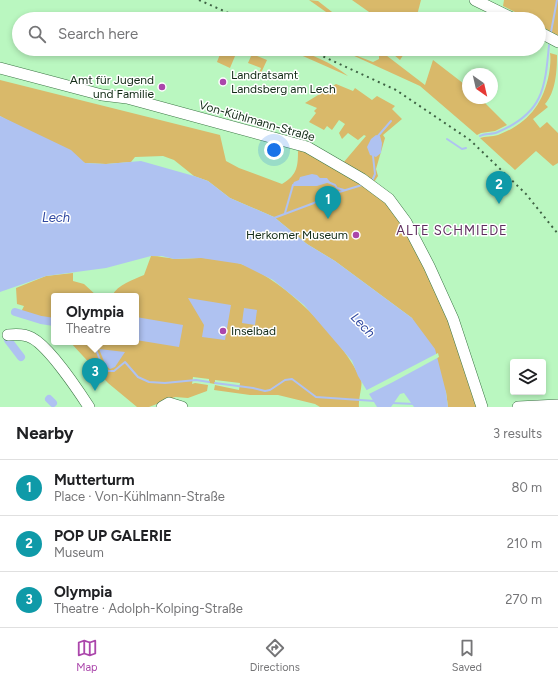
<!DOCTYPE html>
<meta charset="utf-8">
<style>
body{margin:0;font-family:Figtree,sans-serif;background:#f6f6f6;color:#202124}
.controls{position:absolute;right:12px;bottom:12px;display:grid;overflow:hidden;border-radius:4px;box-shadow:0 2px 6px #0003}
.controls button{width:36px;height:36px;display:grid;place-items:center;padding:0;border:0;border-bottom:1px solid #e0e0e0;background:#fff;color:#202124;font:20px sans-serif}
.compass{position:absolute;left:462px;top:68px;width:36px;height:36px;border-radius:50%;background:#fff;box-shadow:0 2px 6px #0003;rotate:146deg}
.you{position:absolute;left:274px;top:150px;width:14px;height:14px;margin:-10px;border:3px solid #fff;border-radius:50%;background:#1a73e8;box-shadow:0 0 0 6px #1a73e833}
.badge{display:grid;place-items:center;width:26px;height:26px;border-radius:50%;background:#ab46ab;color:#fff;font-size:13px;font-weight:700}
.pin{position:absolute;translate:-50% -33px;filter:drop-shadow(0 1px 2px #0008)}
.pin::after{content:'';position:absolute;top:21px;width:14px;height:12px;background:inherit;clip-path:polygon(0 0,100% 0,50% 100%)}
.popup{position:absolute;left:51px;top:293px;width:88px;height:52px;box-sizing:border-box;display:grid;place-content:center;border-radius:4px;background:#fff;filter:drop-shadow(0 1px 3px #0005);font-size:13px;white-space:nowrap;color:#757577}
.popup b{font-size:15px;color:#202124}
.popup::after{content:'';position:absolute;left:50%;top:100%;margin-left:-8px;border:8px solid transparent;border-top-color:#fff}
.list{margin:0;padding:0;list-style:none}
h2{display:flex;justify-content:space-between;align-items:center;height:52px;margin:0;padding:0 16px;font-size:17px}
h2 small{font-size:13px;font-weight:400;color:#757577}
.list li{display:grid;grid-template-columns:26px 1fr auto;gap:12px;align-items:center;box-sizing:border-box;height:56px;padding:0 16px;border-top:1px solid #e0e0e0}
.list b{display:block;font-size:15px;white-space:nowrap}
.list p{margin:0;font-size:13px;white-space:nowrap;color:#757577}
.list em{font-size:13px;font-style:normal;color:#757577}
.icon{flex:none;width:22px;height:22px;fill:none;stroke:currentColor;stroke-width:2;stroke-linecap:round;stroke-linejoin:round}
.map{position:relative;flex:none;width:558px;height:407px;overflow:hidden}
.search{position:absolute;background:#fff;box-shadow:0 2px 6px #0003;left:12px;right:12px;top:12px;height:44px;display:flex;align-items:center;gap:10px;box-sizing:border-box;padding:0 14px;border-radius:22px;color:#757577;font-size:15px}
.sheet{height:220px;background:#fff}
nav{display:flex;justify-content:space-around;align-items:center;box-sizing:border-box;height:56px;border-top:1px solid #e0e0e0;background:#fff;font-size:11px;color:#757577}
nav a{display:grid;justify-items:center;gap:2px}
nav .on{color:#ab46ab}
.map>svg:first-child{display:block}
.green{fill:#d9b96a}
.water{fill:#afc2f1}
.pier{fill:#baf7c0}
.lines{fill:none;stroke-linecap:round;stroke-linejoin:round}
.stream{stroke:#afc2f1;stroke-width:2}
.canal{stroke:#afc2f1;stroke-width:8}
.minor-casing{stroke:#3c7645;stroke-width:12}
.minor{stroke:#fff;stroke-width:11}
.rail{stroke:#3f6244;stroke-width:2;stroke-dasharray:2 4;stroke-linecap:butt}
.poi-dot{fill:#ab46ab;stroke:#fff;stroke-width:1.5}
.labels{text-anchor:middle;dominant-baseline:central;stroke-width:3;stroke-linejoin:round;paint-order:stroke}
.poi-label{font-size:12px;fill:#122b16;stroke:#fff;text-anchor:start}
.street-label{font-size:12px;fill:#122b16;stroke:#fff}
.water-label{font-size:13px;font-style:italic;fill:#2f48a0;stroke:#fff}
.neighbourhood-label{font-size:13px;letter-spacing:1px;fill:#5f2e5f;stroke:#fff}
</style>
<div class="map">
<svg width="558" height="407" viewBox="0 0 558 407">
<rect width="100%" height="100%" fill="#baf7c0"/>
<!-- green -->
<g class="green">
<polygon points="309,0 318,1 341,19 336,19"/>
<polygon points="352,0 421,0 416,19 379,19"/>
<polygon points="504,0 558,0 558,36 539,25 539,19 529,19 503,6"/>
<polygon points="222,49 238,49 230,68 217,62"/>
<path d="M287,49C304,49 335,65 348,76Z"/>
<polygon points="339,49 373,62 379,59 379,53 375,49 378,49 425,85 433,60 468,87 468,98 480,98 507,125 495,131 481,133 477,135 420,86"/>
<polygon points="387,49 407,49 400,60"/>
<path d="M550,53L557,55C557,70 556,92 545,104L548,107L533,119L540,128L547,122L558,133V163L553,166L536,151L515,170L480,138C485,136 492,137 498,135C527,124 543,105 549,74C550,67 551,60 550,53Z"/>
<polygon points="252,54 267,60 261,73 259,73 261,68 248,63"/>
<path d="M0,80L220,135L226,161L239,168L282,184C298,175 298,165 298,149L314,155L365,186L390,206L403,224L449,321L477,407H448L446,392L412,318L335,261L307,244L274,217L230,198L208,181L194,176L174,160L163,156L135,157L131,162L106,164L85,163L0,116Z"/>
<polygon points="336,84 353,91 355,88 372,100 377,96 395,106 392,109 402,119 383,135 385,138 376,169 378,176 374,182 343,163 366,136 364,135 358,140 348,133 342,139 339,133 345,124 339,120 332,130 327,126 324,130 309,122 316,113 314,111 317,108 305,103"/>
<path d="M151,256C160,256 167,258 175,259C183,259 191,258 199,258C212,258 230,260 241,264C283,278 344,340 361,380C363,385 358,399 359,407H320L315,404L278,395H250L214,390L215,385L239,390L240,383L215,380V384L209,383V379L193,377L192,384L195,383L208,385L207,391L188,398L175,397L149,407H137L108,383L70,342H136V296H112C118,284 133,280 144,275Z"/>
<polygon points="73,273 73,281 84,284 97,296 54,296 54,321 41,319 21,312 24,306 17,304 16,288 46,276"/>
</g>
<!-- water -->
<g class="water">
<polygon points="0,116 71,150 85,163 106,164 141,161 194,176 208,181 230,198 274,217 307,244 335,261 412,318 435,349 446,392 448,407 414,407 404,393 400,394 391,407 377,407 358,376 352,361 304,305 273,280 241,264 201,258 174,259 162,256 151,256 106,268 46,276 0,292"/>
<polygon points="376,135 380,136 382,143 381,153 376,157 370,155 367,147 371,139"/>
<polygon points="312,174 317,175 320,178 327,178 330,182 317,186 292,186 294,182 299,180 300,177"/>
<polygon points="188,298 231,305 225,340 202,337 204,325"/>
<polygon points="244,308 257,310 255,325 242,323"/>
<polygon points="136,317 183,325 179,347 136,340"/>
<polygon points="99,349 125,352 115,367 110,369 106,366"/>
</g>
<!-- pier -->
<polygon class="pier" points="438,353 439,357 393,382 367,395 365,391"/>
<g class="lines">
<!-- stream -->
<g class="stream">
<polyline points="551,32 557,0"/>
<polyline points="378,136 391,121"/>
<path d="M480,136C485,133 492,135 498,132C543,113 545,89 549,45"/>
<polyline points="447,139 462,149 466,148"/>
<polyline points="372,181 375,174 373,156"/>
<polyline points="328,182 335,185 337,188 344,190"/>
<polyline points="285,213 293,185"/>
<polyline points="274,218 314,203 323,197 362,185"/>
<polyline points="93,342 102,365 108,371 114,371 125,362 138,377 149,382 165,383 196,380 209,382"/>
<polyline points="215,383 253,388 265,391 270,390 285,380 292,379 316,397 375,401"/>
<polyline points="391,403 415,404"/>
</g>
<!-- canal -->
<g class="canal">
<polyline points="15,312 41,320 54,322"/>
<polyline points="8,340 21,357"/>
<polyline points="49,399 53,403"/>
</g>
<defs>
<g id="minor">
<polyline points="475,0 514,19"/>
<polyline points="539,32 558,42"/>
<polyline points="0,68 102,95 127,98 307,147 362,179 389,199 406,222 429,266 453,319 482,407"/>
<path d="M8,335C16,334 25,334 32,338C49,347 78,390 89,407"/>
<polyline points="162,407 169,403 182,407"/>
<polyline points="518,407 558,405"/>
</g>
</defs>
<!-- minor casing -->
<use href="#minor" class="minor-casing"/>
<!-- minor -->
<use href="#minor" class="minor"/>
<!-- rail -->
<g class="rail">
<polyline points="199,0 242,19"/>
<polyline points="307,49 396,90 470,140 526,194 558,234"/>
</g>
</g>
<!-- markers -->
<g class="poi-dot">
<circle cx="223" cy="82" r="4"/>
<circle cx="162" cy="87" r="4"/>
<circle cx="356" cy="235" r="4"/>
<circle cx="223" cy="331" r="4"/>
</g>
<g class="labels">
<!-- poi labels -->
<g class="poi-label">
<text x="231" y="75">Landratsamt<tspan x="231" dy="14">Landsberg am Lech</tspan></text>
<text x="154" y="80" text-anchor="end">Amt für Jugend<tspan x="154" dy="14">und Familie</tspan></text>
<text x="348" y="235" text-anchor="end">Herkomer Museum</text>
<text x="231" y="331">Inselbad</text>
</g>
<!-- street labels -->
<g class="street-label">
<text transform="translate(257 121) rotate(16)">Von-Kühlmann-Straße</text>
</g>
<!-- water labels -->
<g class="water-label">
<text x="56" y="217">Lech</text>
<text transform="translate(363 325) rotate(46)">Lech</text>
</g>
<!-- neighbourhood labels -->
<g class="neighbourhood-label">
<text x="452" y="230">ALTE SCHMIEDE</text>
</g>
</g>
</svg>
<div class="controls">
<button><svg class="icon" aria-label="layers" viewBox="0 0 24 24"><path d="M12 4l9 5-9 5-9-5zM3 14l9 5 9-5"/></svg></button>
</div>
<svg class="compass" viewBox="-18 -18 36 36"><path d="M0-13l5 13h-10z" fill="#e53935"/><path d="M0 13l5-13h-10z" fill="#757577"/></svg>
<div class="you"></div>
<div class="pin badge" style="left:328px;top:219px;background:#0f9aa8">1</div>
<div class="pin badge" style="left:499px;top:204px;background:#0f9aa8">2</div>
<div class="pin badge" style="left:95px;top:391px;background:#0f9aa8">3</div>
<div class="popup"><b>Olympia</b>Theatre</div>
<div class="search"><svg class="icon" aria-label="search" viewBox="0 0 24 24"><circle cx="10" cy="10" r="6"/><path d="M15 15l6 6"/></svg>Search here</div>
</div>
<section class="sheet">
<h2>Nearby<small>3 results</small></h2>
<ul class="list">
<li><span class="badge" style="background:#0f9aa8">1</span><div><b>Mutterturm</b><p>Place · Von-Kühlmann-Straße</p></div><em>80 m</em></li>
<li><span class="badge" style="background:#0f9aa8">2</span><div><b>POP UP GALERIE</b><p>Museum</p></div><em>210 m</em></li>
<li><span class="badge" style="background:#0f9aa8">3</span><div><b>Olympia</b><p>Theatre · Adolph-Kolping-Straße</p></div><em>270 m</em></li>
</ul>
</section>
<nav>
<a class="on"><svg class="icon" aria-label="map" viewBox="0 0 24 24"><path d="M3 6l6-2 6 2 6-2v14l-6 2-6-2-6 2zM9 4v14M15 6v14"/></svg>Map</a>
<a><svg class="icon" aria-label="directions" viewBox="0 0 24 24"><path d="M12 3l9 9-9 9-9-9zM9 14v-3h6M13 9l2 2-2 2"/></svg>Directions</a>
<a><svg class="icon" aria-label="saved" viewBox="0 0 24 24"><path d="M7 4h10v16l-5-4-5 4z"/></svg>Saved</a>
</nav>
